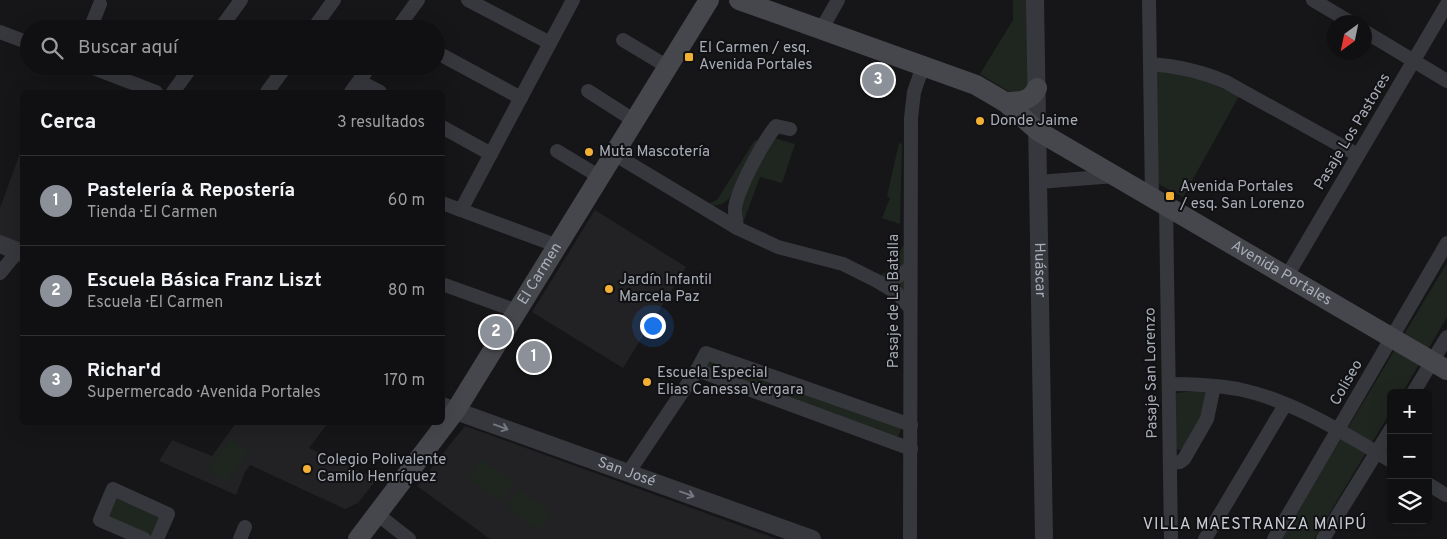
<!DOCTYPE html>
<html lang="es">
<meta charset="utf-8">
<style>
body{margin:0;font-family:Overpass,sans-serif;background:#1e1e20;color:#f1f3f6}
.controls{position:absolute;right:15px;bottom:15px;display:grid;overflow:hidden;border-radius:8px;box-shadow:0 5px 20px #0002}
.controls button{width:45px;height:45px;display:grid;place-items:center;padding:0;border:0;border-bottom:1px solid #303032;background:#101012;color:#f1f3f6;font:25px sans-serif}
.compass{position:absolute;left:1327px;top:15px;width:45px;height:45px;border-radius:50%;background:#101012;box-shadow:0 5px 20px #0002;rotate:213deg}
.you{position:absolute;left:652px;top:325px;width:18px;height:18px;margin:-12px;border:4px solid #fff;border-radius:50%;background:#1a73e8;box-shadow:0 0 0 8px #1a73e833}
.badge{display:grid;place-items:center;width:32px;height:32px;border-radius:50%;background:#8c9099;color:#fff;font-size:16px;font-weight:700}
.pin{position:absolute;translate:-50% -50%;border:2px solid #fff;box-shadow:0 1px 5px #0006}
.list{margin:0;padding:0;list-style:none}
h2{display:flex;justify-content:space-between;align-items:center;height:65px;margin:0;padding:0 20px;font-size:21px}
h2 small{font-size:16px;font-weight:400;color:#9c9d9f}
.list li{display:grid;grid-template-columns:32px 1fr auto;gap:15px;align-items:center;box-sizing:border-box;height:90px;padding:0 20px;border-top:1px solid #303032}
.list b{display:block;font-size:19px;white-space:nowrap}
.list p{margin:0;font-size:16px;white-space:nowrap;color:#9c9d9f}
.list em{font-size:16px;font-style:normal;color:#9c9d9f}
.icon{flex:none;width:28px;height:28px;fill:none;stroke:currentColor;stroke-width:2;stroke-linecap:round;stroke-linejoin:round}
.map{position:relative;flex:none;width:1447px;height:539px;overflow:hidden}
.search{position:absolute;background:#101012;box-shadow:0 5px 20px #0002;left:20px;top:20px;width:425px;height:55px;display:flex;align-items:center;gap:12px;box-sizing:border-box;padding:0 18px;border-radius:28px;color:#9c9d9f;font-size:19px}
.panel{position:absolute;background:#101012;box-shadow:0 5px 20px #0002;left:20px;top:90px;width:425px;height:335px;border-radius:8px}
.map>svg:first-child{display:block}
.built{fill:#222225}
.green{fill:#1e261f}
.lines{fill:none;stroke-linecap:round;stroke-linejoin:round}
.minor{stroke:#37383d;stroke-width:14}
.tertiary{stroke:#37383d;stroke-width:18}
.secondary{stroke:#45474d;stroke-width:20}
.oneway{stroke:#757881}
.poi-dot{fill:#f2b134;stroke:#111113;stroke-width:2}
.labels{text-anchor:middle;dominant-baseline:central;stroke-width:4;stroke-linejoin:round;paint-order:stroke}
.poi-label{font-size:15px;fill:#a8adb8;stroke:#111113;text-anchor:start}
.street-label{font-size:15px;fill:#a8adb8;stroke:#111113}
.neighbourhood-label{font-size:16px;letter-spacing:1px;fill:#c9ccd4;stroke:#111113}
</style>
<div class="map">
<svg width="1447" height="539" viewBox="0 0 1447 539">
<rect width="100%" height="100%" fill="#161618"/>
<!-- built -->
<g class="built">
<polygon points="22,148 22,244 0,235 0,208"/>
<polygon points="595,210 686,267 623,368 532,312"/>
<polygon points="236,423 328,423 309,448 377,479 358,503 345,509 250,465 245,472 236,495 159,461 172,440 212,456"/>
<polygon points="465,426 777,539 490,539 417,486"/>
</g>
<!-- green -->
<g class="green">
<polygon points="1013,0 1031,0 1028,86 1016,96 980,74 1013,20"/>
<polygon points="1157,70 1200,79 1239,96 1183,197 1157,183"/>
<path d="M774,138L795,144L782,183L760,177L743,223C742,219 741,215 740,211C740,192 764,155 774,138Z"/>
<polygon points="755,140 758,141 729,199 722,204 711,206 710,203 717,200"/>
<polygon points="899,143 902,144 900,224 882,218 890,198 887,196"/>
<polygon points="906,242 909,301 860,268 880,275 886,272"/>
<polygon points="1447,263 1447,317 1402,393 1391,393 1391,411 1314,539 1281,539"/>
<polygon points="710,357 902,427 898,437 706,368"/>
<polygon points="1198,391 1210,394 1190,449 1176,450 1176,393"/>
<polygon points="230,438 249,451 226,483 208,470"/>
<polygon points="482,460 514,483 500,501 469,478"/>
<polygon points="520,489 552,513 539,531 507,507"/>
<polygon points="117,498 161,517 152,537 107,519"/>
</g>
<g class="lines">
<!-- minor -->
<g class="minor">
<polyline points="468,0 550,43"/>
<polyline points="1149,0 1152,197"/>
<polyline points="1313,0 1350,22"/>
<polyline points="90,29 100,4"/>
<polyline points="220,29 241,0"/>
<polyline points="313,29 334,0"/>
<polyline points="397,29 418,0"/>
<polyline points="821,30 838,0"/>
<polyline points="1364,31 1447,81"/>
<polyline points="0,32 29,43"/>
<polyline points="623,40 668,67"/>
<polyline points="436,52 521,98"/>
<path d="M1150,64C1177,66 1201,71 1226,82L1358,155"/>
<polyline points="88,66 156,92"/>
<polyline points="359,81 380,92"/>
<polyline points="588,91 635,121"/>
<polyline points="173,92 192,66"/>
<polyline points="267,92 286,66"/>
<polyline points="351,92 370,66"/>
<polyline points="442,127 491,154"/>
<polyline points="557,151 600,177"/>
<polyline points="614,154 737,228 778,247 843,264 877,281 897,293 910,308"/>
<polyline points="1038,182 1115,176"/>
<polyline points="442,203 558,246"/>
<polyline points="1166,206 1171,539"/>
<polyline points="461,210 573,0"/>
<path d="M737,228C736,222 735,214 735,208C738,188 763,142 776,126L790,129"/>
<polyline points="0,273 18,251"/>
<polyline points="1287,276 1447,4"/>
<polyline points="442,284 517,311"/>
<polyline points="885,285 910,268"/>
<polyline points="697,370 911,449"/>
<path d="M1169,384C1191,384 1215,385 1238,389C1292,400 1344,433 1391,461"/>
<polyline points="1413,393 1447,337"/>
<polyline points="1170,463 1180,462 1184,459 1207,419 1214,386"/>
<polyline points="628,473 697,370 706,353 911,425"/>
<polyline points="1428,484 1446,495"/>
<polyline points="377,514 409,539"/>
<polyline points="144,539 100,520 113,489 168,514 157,539"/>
<polyline points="240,539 245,527"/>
<polyline points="910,539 911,118 914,92 923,66"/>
<polyline points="1205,539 1285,405"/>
<polyline points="1274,539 1447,243"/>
<polyline points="1323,539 1391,429"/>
</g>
<!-- tertiary -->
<g class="tertiary">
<path id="s1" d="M1035,0L1044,539"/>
<polyline points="0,244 22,253"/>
<path id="s2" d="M442,406L812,539"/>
</g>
<!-- secondary -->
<g class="secondary">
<path id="s3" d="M739,0L976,85L1005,102L1038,131L1447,370"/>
<path d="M1005,102C1018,102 1031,102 1037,88"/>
<path id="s4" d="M358,539L456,410L709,0"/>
</g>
</g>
<!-- one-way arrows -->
<defs><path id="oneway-shaft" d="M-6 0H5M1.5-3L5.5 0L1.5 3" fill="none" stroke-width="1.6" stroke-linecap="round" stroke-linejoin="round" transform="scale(1.25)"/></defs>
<g class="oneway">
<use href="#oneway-shaft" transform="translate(501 427) rotate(20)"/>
<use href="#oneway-shaft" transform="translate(687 494) rotate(20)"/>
</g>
<!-- markers -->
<g class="poi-dot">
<rect x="684" y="52" width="10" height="10" rx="2.5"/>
<circle cx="980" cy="121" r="5"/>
<circle cx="589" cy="152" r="5"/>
<rect x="1165" y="191" width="10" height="10" rx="2.5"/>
<circle cx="609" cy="289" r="5"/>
<circle cx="647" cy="382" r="5"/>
<circle cx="307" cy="469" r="5"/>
</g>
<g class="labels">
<!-- poi labels -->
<g class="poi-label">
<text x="699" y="48">El Carmen / esq.<tspan x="699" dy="17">Avenida Portales</tspan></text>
<text x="990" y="121">Donde Jaime</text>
<text x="599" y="152">Muta Mascotería</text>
<text x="1180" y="187">Avenida Portales<tspan x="1180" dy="17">/ esq. San Lorenzo</tspan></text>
<text x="619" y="280">Jardín Infantil<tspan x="619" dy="17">Marcela Paz</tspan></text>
<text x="657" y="373">Escuela Especial<tspan x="657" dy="17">Elias Canessa Vergara</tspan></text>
<text x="317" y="460">Colegio Polivalente<tspan x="317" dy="17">Camilo Henríquez</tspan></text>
</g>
<!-- street labels -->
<g class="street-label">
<text transform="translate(1353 132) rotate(-59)">Pasaje Los Pastores</text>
<text stroke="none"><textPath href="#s1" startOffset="270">Huáscar</textPath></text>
<text stroke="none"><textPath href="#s3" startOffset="611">Avenida Portales</textPath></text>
<text stroke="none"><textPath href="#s4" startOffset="322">El Carmen</textPath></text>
<text transform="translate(894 301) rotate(-90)">Pasaje de La Batalla</text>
<text transform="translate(1152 373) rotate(-91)">Pasaje San Lorenzo</text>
<text transform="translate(1347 383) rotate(-60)">Coliseo</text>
<text stroke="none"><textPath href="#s2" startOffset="196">San José</textPath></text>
</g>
<!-- neighbourhood labels -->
<g class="neighbourhood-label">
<text x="1255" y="525">VILLA MAESTRANZA MAIPÚ</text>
</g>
</g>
</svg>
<div class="controls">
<button>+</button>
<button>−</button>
<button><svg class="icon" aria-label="layers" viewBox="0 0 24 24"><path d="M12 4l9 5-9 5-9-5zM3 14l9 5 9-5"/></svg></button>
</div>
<svg class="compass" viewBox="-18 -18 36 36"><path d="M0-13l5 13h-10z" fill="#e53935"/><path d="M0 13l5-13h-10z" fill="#9c9d9f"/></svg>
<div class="you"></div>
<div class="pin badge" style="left:534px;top:357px">1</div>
<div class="pin badge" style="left:496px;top:332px">2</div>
<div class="pin badge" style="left:878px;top:80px">3</div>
<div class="search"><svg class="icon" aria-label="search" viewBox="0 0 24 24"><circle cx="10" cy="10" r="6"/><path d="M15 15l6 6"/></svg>Buscar aquí</div>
<section class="panel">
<h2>Cerca<small>3 resultados</small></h2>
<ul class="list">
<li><span class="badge">1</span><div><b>Pastelería &amp; Repostería</b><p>Tienda · El Carmen</p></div><em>60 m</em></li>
<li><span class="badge">2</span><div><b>Escuela Básica Franz Liszt</b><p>Escuela · El Carmen</p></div><em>80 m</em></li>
<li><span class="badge">3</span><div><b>Richar'd</b><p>Supermercado · Avenida Portales</p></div><em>170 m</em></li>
</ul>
</section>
</div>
